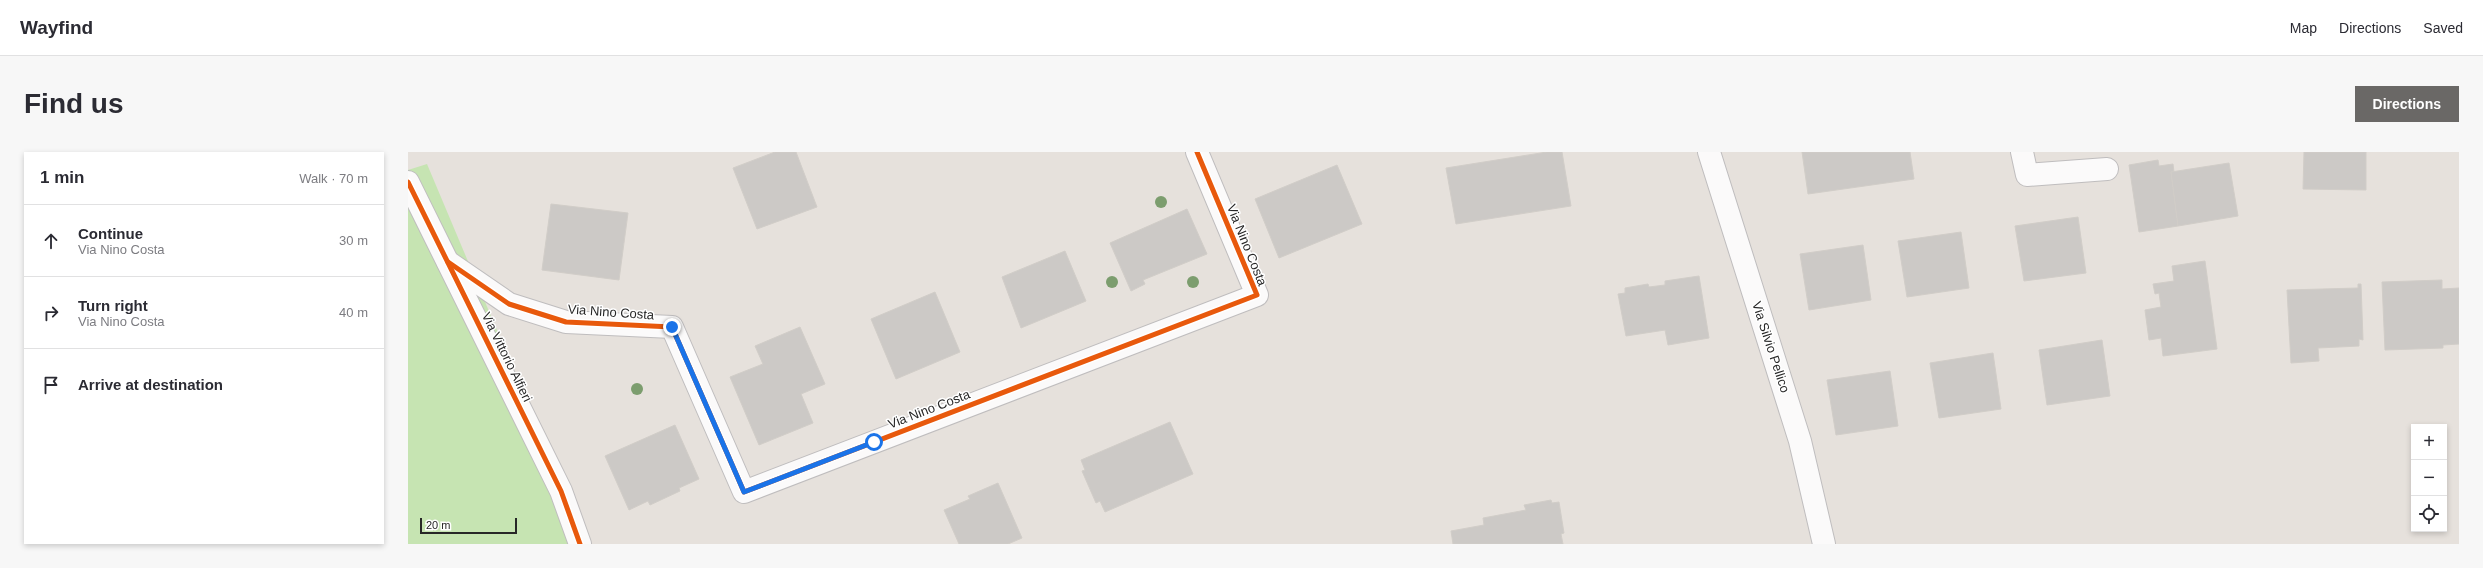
<!DOCTYPE html>
<meta charset="utf-8">
<style>
body{margin:0;font-family:Arial,sans-serif;background:#f7f7f7;color:#2b2b33}
.controls{position:absolute;right:12px;bottom:12px;display:grid;overflow:hidden;border-radius:0px;box-shadow:0 2px 6px #0003}
.controls button{width:36px;height:36px;display:grid;place-items:center;padding:0;border:0;border-bottom:1px solid #e1e1e2;background:#fff;color:#2b2b33;font:20px sans-serif}
.scale{position:absolute;left:12px;bottom:10px;width:97px;box-sizing:border-box;padding-left:4px;border:2px solid #272727;border-top:0;font-size:11px;line-height:14px;white-space:nowrap;color:#272727;-webkit-text-stroke:3px #fff;paint-order:stroke}
.stop{position:absolute;width:12px;height:12px;margin:-9px;border:3px solid #1a73e8;border-radius:50%;background:#fff}
.stop.end{background:#1a73e8;border-color:#fff;box-shadow:0 1px 4px #0008}
.list{margin:0;padding:0;list-style:none}
h2{display:flex;justify-content:space-between;align-items:center;height:52px;margin:0;padding:0 16px;font-size:17px}
h2 small{font-size:13px;font-weight:400;color:#7c7c81}
.list li{display:grid;grid-template-columns:26px 1fr auto;gap:12px;align-items:center;box-sizing:border-box;height:72px;padding:0 16px;border-top:1px solid #e1e1e2}
.list b{display:block;font-size:15px;white-space:nowrap}
.list p{margin:0;font-size:13px;white-space:nowrap;color:#7c7c81}
.list em{font-size:13px;font-style:normal;color:#7c7c81}
.icon{flex:none;width:22px;height:22px;fill:none;stroke:currentColor;stroke-width:2;stroke-linecap:round;stroke-linejoin:round}
.map{position:relative;flex:none;width:2051px;height:392px;overflow:hidden;border-radius:0px}
header{display:flex;align-items:center;gap:24px;box-sizing:border-box;height:56px;padding:0 20px;background:#fff;border-bottom:1px solid #e1e1e2}
header strong{font-size:19px}
nav{display:flex;gap:22px;margin-inline-start:auto;font-size:14px}
.intro{display:flex;align-items:center;justify-content:space-between;box-sizing:border-box;height:96px;padding:0 24px}
h1{margin:0;font-size:28px}
.button{padding:10px 18px;border-radius:0px;background:#6a6866;color:#fff;font-size:14px;font-weight:700}
main{display:flex;gap:24px;padding:0 24px}
aside{flex:1;background:#fff;border-radius:0px;box-shadow:0 2px 6px #0003}
.map>svg:first-child{display:block}
.green{fill:#c6e4b2}
.building{fill:#ccc9c6;stroke:#d1cdc8}
.lines{fill:none;stroke-linecap:round;stroke-linejoin:round}
.minor-casing{stroke:#bfbdbe;stroke-width:24}
.minor{stroke:#fbfafa;stroke-width:22}
.cycleway-casing{stroke:#fff;stroke-width:8}
.cycleway{stroke:#e8590c;stroke-width:5}
.tree{fill:#7c9d6e}
.route{stroke:#1a73e8;stroke-width:5}
.labels{text-anchor:middle;dominant-baseline:central;stroke-width:3;stroke-linejoin:round;paint-order:stroke}
.street-label{font-size:13px;fill:#272727;stroke:#fff}
</style>
<header>
<strong>Wayfind</strong>
<nav><a>Map</a><a>Directions</a><a>Saved</a></nav>
</header>
<div class="intro"><h1>Find us</h1><a class="button">Directions</a></div>
<main>
<aside>
<h2>1 min<small>Walk · 70 m</small></h2>
<ul class="list">
<li><svg class="icon" aria-label="ahead" viewBox="0 0 24 24"><path d="M12 20V5M6 11l6-6 6 6"/></svg><div><b>Continue</b><p>Via Nino Costa</p></div><em>30 m</em></li>
<li><svg class="icon" aria-label="right" viewBox="0 0 24 24"><path d="M7 20v-9h11M14 6l5 5-5 5"/></svg><div><b>Turn right</b><p>Via Nino Costa</p></div><em>40 m</em></li>
<li><svg class="icon" aria-label="arrive" viewBox="0 0 24 24"><path d="M6 21V4h12l-3 4 3 4H6"/></svg><div><b>Arrive at destination</b></div></li>
</ul>
</aside>
<div class="map">
<svg width="2051" height="392" viewBox="0 0 2051 392">
<rect width="100%" height="100%" fill="#e6e1dc"/>
<!-- green -->
<polygon class="green" points="19,12 179,392 0,392 0,18"/>
<!-- building -->
<g class="building">
<polygon points="367,0 388,0 409,55 349,77 325,16"/>
<polygon points="1139,0 1154,0 1163,54 1048,72 1038,16"/>
<polygon points="1394,0 1502,0 1506,27 1400,42"/>
<polygon points="1896,0 1958,0 1958,38 1895,37"/>
<polygon points="1750,8 1751,14 1765,12 1766,20 1763,20 1770,74 1731,80 1721,13"/>
<polygon points="1821,11 1830,64 1770,74 1763,20"/>
<polygon points="929,13 954,72 871,106 847,47"/>
<polygon points="143,52 220,61 211,128 134,118"/>
<polygon points="779,57 799,102 735,128 737,132 723,139 702,91"/>
<polygon points="1670,65 1678,121 1616,129 1607,74"/>
<polygon points="1553,80 1561,136 1499,145 1490,89"/>
<polygon points="1455,93 1463,148 1401,158 1392,102"/>
<polygon points="657,99 678,149 613,176 594,125"/>
<polygon points="1797,109 1809,197 1755,204 1753,186 1741,188 1737,158 1753,155 1751,141 1747,142 1745,132 1766,129 1764,114"/>
<polygon points="1291,124 1301,186 1260,193 1257,178 1218,184 1210,142 1217,141 1217,136 1240,132 1241,135 1257,133 1257,129"/>
<polygon points="2034,128 2034,137 2051,136 2051,192 2035,193 2035,196 1977,198 1974,130"/>
<polygon points="1950,132 1953,132 1955,188 1951,187 1951,194 1910,196 1911,209 1883,211 1879,138 1950,136"/>
<polygon points="527,140 552,200 488,227 463,167"/>
<polygon points="392,175 417,232 393,242 405,271 351,293 322,225 355,212 347,194"/>
<polygon points="1694,188 1702,244 1639,253 1631,198"/>
<polygon points="1585,201 1593,257 1531,266 1522,211"/>
<polygon points="1482,219 1490,274 1428,283 1419,228"/>
<polygon points="762,270 785,322 697,360 692,349 688,351 674,319 677,318 673,308"/>
<polygon points="267,273 291,327 271,336 272,339 242,353 240,349 221,358 197,304"/>
<polygon points="590,331 614,386 600,392 551,392 536,358 562,347 560,344"/>
<polygon points="1143,348 1144,351 1151,350 1156,381 1153,382 1155,392 1045,392 1043,379 1076,373 1075,366 1118,358 1116,353"/>
</g>
<g class="lines">
<defs>
<g id="minor">
<polyline points="1301,0 1392,289 1416,392"/>
<polyline points="1614,0 1619,23 1699,17"/>
<polyline points="0,30 153,339 172,392"/>
<polyline points="40,110 101,152 158,170 264,175 336,340 849,143 789,0"/>
</g>
</defs>
<!-- minor casing -->
<use href="#minor" class="minor-casing"/>
<!-- minor -->
<use href="#minor" class="minor"/>
<defs>
<g id="cycleway">
<polyline points="0,30 153,339 172,392"/>
<polyline points="40,110 101,152 158,170 264,175 336,340 849,143 789,0"/>
</g>
</defs>
<!-- cycleway casing -->
<use href="#cycleway" class="cycleway-casing"/>
<!-- cycleway -->
<use href="#cycleway" class="cycleway"/>
</g>
<!-- trees -->
<g class="tree">
<circle cx="753" cy="50" r="6"/>
<circle cx="704" cy="130" r="6"/>
<circle cx="785" cy="130" r="6"/>
<circle cx="229" cy="237" r="6"/>
</g>
<g class="lines">
<!-- route -->
<polyline class="route" points="264,175 336,340 466,290"/>
</g>
<g class="labels">
<!-- street labels -->
<g class="street-label">
<text transform="translate(839 93) rotate(68)">Via Nino Costa</text>
<text transform="translate(203 160) rotate(4)">Via Nino Costa</text>
<text transform="translate(1363 195) rotate(72)">Via Silvio Pellico</text>
<text transform="translate(99 205) rotate(64)">Via Vittorio Alfieri</text>
<text transform="translate(521 257) rotate(-21)">Via Nino Costa</text>
</g>
</g>
</svg>
<div class="controls">
<button>+</button>
<button>−</button>
<button><svg class="icon" aria-label="locate" viewBox="0 0 24 24"><circle cx="12" cy="12" r="6"/><path d="M12 2v4M12 18v4M2 12h4M18 12h4"/></svg></button>
</div>
<div class="scale">20 m</div>
<div class="stop" style="left:466px;top:290px"></div>
<div class="stop end" style="left:264px;top:175px"></div>
</div>
</main>
